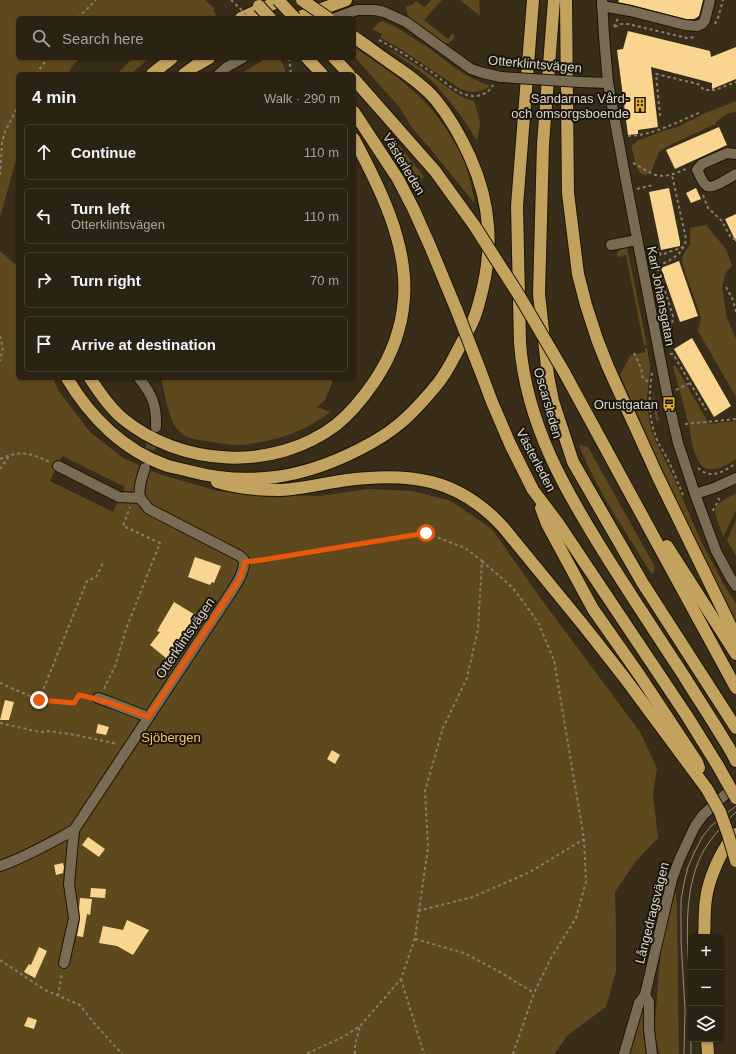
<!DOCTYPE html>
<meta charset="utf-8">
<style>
body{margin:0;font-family:Arial,sans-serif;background:#322a1c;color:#f1f3f6}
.controls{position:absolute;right:12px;bottom:12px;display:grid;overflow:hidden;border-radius:6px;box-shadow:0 1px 3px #0004}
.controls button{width:36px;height:36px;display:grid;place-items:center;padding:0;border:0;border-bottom:1px solid #463f33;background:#2a2213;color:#f1f3f6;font:20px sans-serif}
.stop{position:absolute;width:12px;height:12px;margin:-9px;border:3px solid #ea580c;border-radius:50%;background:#fff}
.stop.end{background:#ea580c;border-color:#fff;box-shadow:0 1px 4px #0008}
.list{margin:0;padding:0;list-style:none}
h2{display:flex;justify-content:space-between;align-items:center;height:52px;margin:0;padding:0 16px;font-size:17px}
h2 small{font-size:13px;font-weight:400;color:#a5a4a0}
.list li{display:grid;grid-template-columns:26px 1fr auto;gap:12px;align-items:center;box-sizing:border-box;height:56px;margin:0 8px 8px;padding:0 8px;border:1px solid #463f33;border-radius:6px}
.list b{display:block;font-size:15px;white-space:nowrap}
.list p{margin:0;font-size:13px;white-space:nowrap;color:#a5a4a0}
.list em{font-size:13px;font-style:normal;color:#a5a4a0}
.icon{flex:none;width:22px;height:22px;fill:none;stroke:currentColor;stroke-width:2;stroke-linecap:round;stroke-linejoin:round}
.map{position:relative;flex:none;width:736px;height:1054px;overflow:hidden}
.search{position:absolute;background:#2a2213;box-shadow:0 1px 3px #0004;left:16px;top:16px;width:340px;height:44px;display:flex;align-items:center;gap:10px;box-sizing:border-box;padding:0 14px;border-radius:6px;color:#a5a4a0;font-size:15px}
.panel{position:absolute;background:#2a2213;box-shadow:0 1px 3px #0004;left:16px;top:72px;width:340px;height:308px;border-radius:6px}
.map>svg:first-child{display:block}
.green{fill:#5e491e;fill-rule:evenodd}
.building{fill:#fad590}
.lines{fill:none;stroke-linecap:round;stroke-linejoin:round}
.minor-tunnel{stroke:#514633;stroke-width:10;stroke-dasharray:10 5;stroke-linecap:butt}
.minor-casing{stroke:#1f1502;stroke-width:12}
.highway-casing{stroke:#1f1502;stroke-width:14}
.path{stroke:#887f6f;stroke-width:2;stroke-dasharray:3 3;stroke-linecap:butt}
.minor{stroke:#786c55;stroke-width:10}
.highway{stroke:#c3a15f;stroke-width:12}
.tram{stroke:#948b7b;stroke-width:1}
.minor-bridge-casing{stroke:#1f1502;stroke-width:12;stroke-linecap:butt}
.highway-bridge-casing{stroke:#1f1502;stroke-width:14;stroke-linecap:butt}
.path-bridge{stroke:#887f6f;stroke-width:2;stroke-dasharray:3 3;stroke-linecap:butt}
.minor-bridge{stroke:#786c55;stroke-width:10}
.highway-bridge{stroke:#c3a15f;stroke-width:12}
.route{stroke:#ea580c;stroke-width:5}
.labels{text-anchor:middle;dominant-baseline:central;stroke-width:4;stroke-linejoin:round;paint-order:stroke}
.street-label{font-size:13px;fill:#dcd5c9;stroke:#1b160d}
.poi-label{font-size:13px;fill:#dcd5c9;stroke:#1b160d;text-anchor:end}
.park-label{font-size:13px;fill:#f5c566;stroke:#1b160d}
</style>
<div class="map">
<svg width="736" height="1054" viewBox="0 0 736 1054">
<rect width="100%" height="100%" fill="#382d19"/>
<!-- green -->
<g class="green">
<polygon points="0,0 205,0 215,9 213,11 217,15 211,18 18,18 18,58 81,58 73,65 68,74 18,74 18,161 15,164 0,217"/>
<path d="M431,0H442L424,20L448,39L453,33C456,37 453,40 449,43H444L408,17L406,6L412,5L416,1L424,7L427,5Z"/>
<polygon points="460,0 479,0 480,16"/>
<path d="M381,21C394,25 404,31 414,39C419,42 425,45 430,49C450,64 466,78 491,86C479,93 472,94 459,88L399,48L381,38L382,34L372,29Z"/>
<path d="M354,47C376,62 400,78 420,97C437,113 452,136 462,157C469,172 472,188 475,204L429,147L412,128L400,108L354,56Z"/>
<path d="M391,50L418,66L457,94L464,98L474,101L479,117L480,125L477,141C467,124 455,106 442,93C440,90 438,87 436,85C425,73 405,61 391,51Z"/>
<polygon points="133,58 149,58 131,74 117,74"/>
<polygon points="267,58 280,58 285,69 286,74 240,74"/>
<path d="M736,101V112C727,113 720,117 715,124L666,147L659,152L651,172L646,175L640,173L637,168L631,146L637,141L666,130L678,127L703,114Z"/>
<polygon points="394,139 424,177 416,181 392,143 392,140"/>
<polygon points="706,225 726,249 732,266 726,272 722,287 727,318 736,339 736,397 698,331 701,318 682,263 683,255 690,244 690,228"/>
<polygon points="625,248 627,248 647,345 644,345 626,255 618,257 617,254 619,250"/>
<path d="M0,251L16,265L18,258V378H53L58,390L90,432L123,458L159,474L218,491L249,494L319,496L368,489L413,491L451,501L492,529L539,596L640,732L657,768L653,794L658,838L636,861L615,892L616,931V971L606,1007L568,1035L554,1054H0ZM62,456L125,487L113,512L50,481Z"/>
<polygon points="645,348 647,348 650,366 647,398 649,420 654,438 674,478 700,539 723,583 736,604 736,626 653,450 620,375 630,356 645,352"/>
<path d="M675,365L709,424L736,421V459C728,465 712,474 702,466C700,464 697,459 696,456C692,447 691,436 689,426C684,406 678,386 673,366Z"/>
<path d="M161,378H334L325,400L317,407L331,412C307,429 284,439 255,443C250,444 245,445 240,445C229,445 217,443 206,441C197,440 184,438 178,430C168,419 165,393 161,378Z"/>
<polygon points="653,386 654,400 659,420 656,421 653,405"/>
<path d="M579,445L588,447L655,567L653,574L651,573C626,532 597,491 579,445Z"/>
<polygon points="736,493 736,510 723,537 715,512 716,506 722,501"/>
<polygon points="736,520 736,556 727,540"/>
<path d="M676,891L677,909L679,1054H660C653,1037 655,1017 657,999C658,976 660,952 665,929C668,916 672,903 676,891Z"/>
<polygon points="642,1011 643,1012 647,1054 629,1054"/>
</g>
<!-- building -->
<g class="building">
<polygon points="619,0 703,0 699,16 694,19 686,19 632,5 618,2"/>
<polygon points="628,31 710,51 711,57 736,47 736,79 712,89 712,83 651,67 658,127 638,130 638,134 628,135 617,50 623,49"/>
<polygon points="719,127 727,145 675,169 666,150"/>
<polygon points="669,188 680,242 680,246 661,250 649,192"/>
<polygon points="696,188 701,199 691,203 686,193"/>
<polygon points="736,214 736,242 725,219"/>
<polygon points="679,261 698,316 680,322 661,268"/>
<polygon points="692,338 731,406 714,417 674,349"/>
<polygon points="195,557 221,566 214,583 212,582 210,585 188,577"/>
<polygon points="174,602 197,616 189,629 190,629 178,647 182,649 172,663 150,645 160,632 157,631"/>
<polygon points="5,700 14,702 9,720 0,720"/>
<polygon points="98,724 109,727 106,735 96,733"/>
<polygon points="332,750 340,755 335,764 327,759"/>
<polygon points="88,837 105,849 99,857 82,845"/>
<polygon points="63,863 64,867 63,873 56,875 54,865"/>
<polygon points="91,888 106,889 105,898 90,897"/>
<polygon points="80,898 92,899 90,915 87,914 83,937 77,936 80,919 79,908"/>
<polygon points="127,920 149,930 133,955 117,946 99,943 103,926 123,930"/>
<polygon points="39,947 47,951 35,978 24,972 29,964 31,965"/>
<polygon points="28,1017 37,1020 34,1029 24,1026"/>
</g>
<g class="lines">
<!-- minor-tunnel -->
<polyline class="minor-tunnel" points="146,464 155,431"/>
<defs>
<g id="minor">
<polyline points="602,0 604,36 608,83 626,181 669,404 678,443 695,494 716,551 730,577 736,586"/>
<polyline points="602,6 630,11 685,25 697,26 702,24 705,20 710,0"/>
<polyline points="335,18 357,10 375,10 384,12 406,22 471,69 483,73 501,77"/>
<polyline points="219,74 227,67 243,58"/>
<polyline points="580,82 608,83"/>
<path d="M736,154L727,153L702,164L697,170C700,175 702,183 707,186C712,189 731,177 736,174"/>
<polyline points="611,245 637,240"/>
<path d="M139,378C152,394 157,406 156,427"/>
<path d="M58,466L119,497L140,498C138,487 142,478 145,468"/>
<polyline points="695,494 714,488 736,478"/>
<polyline points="98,698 112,703 148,717"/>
<path d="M0,866C26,857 50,843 74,830L228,597C235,586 245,573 244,560L240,556L149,509L140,498"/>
<polyline points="64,963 74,918 69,884 74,830"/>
<polyline points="645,995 649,1002 649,1030 652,1054"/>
<polyline points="624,1054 639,1003 645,995 672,879 680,858 695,826 703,815 727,793 736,788"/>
</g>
<g id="highway">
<path d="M533,0L517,206L520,343C526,425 567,494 610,562C634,600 659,638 684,676C695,694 707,712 718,730C724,740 731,750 736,761"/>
<polyline points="554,0 543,144 539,294 548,376 553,401 573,462 642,582 736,728"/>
<polyline points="566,0 568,193 578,274 586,305 597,339 608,367 658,477 736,637"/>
<polyline points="241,18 282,0"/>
<polyline points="297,18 346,0"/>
<polyline points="307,58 322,74"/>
<polyline points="334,58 349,74"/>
<polyline points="152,74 172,58"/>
<polyline points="184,74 195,66 209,58"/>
<polyline points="354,79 435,171 474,225"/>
<polyline points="354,112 398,179 413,208 430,246 457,311"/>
<polyline points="480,370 492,402 510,444 533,490 558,523 687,716 718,766"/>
<polyline points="564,372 736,688"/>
<path d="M67,378C90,417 124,451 168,466C175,468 182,469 189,471C249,487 303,478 358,450C372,443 386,435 398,425C413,413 426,398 439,382C448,370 455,356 462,342C466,336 469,329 472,323C476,315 478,307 480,299C494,249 491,204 470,157C461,137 449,116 435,99C423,85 407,74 392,64C379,55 367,46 354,37"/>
<path d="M90,378C99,392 109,407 122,418C181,467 274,472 336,425C351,413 363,398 374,382C391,357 402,329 404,298C408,243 379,186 354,139"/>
<path d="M217,482C237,488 259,490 280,490C303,489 324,483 347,480C410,472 458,478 503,527L584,626L624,677L707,789"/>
<polyline points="541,508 547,524 593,609 640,676 697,762 699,768"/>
<polyline points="667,546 736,654"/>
<path d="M704,937C705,925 704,911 706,899C708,881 722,846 736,834"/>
<polyline points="707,1039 708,1054"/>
</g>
</defs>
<!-- minor casing -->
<use href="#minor" class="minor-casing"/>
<!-- highway casing -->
<use href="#highway" class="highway-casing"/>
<!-- path -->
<g class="path">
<polyline points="78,18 96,0"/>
<polyline points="715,24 718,18 723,0"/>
<polyline points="614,27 618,18"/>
<polyline points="615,27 620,24 628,24 687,38 696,37"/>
<path d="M379,40C397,49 413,60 430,71C443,80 456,94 472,96C480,97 490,92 493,85"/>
<polyline points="289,58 291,74"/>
<polyline points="36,74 48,58"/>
<polyline points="598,92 600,102"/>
<polyline points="660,116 656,74 698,84 704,90 715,90 736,82"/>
<path d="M628,136C654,135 677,122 701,112"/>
<path d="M633,163C640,166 646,171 653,174C664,179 676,173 686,169"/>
<polyline points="0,175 2,143 5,132 18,106"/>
<polyline points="637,189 653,185"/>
<polyline points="703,195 708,208 722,221 731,238 734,239 736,239"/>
<polyline points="650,251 658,249 661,255 683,247"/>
<polyline points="726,287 733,300 736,312"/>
<path d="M665,332C671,328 673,323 673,316L657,266C670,261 684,254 686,239L672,175"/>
<polyline points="0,336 3,348 0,361"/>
<polyline points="634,353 641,368 643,378 650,383"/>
<polyline points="670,354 673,354 706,410"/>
<path d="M652,373C649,393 648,414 655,434C657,443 663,450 667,458C673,470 678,483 683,495"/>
<polyline points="676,390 690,383"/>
<polyline points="685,424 736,419"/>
<path d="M0,459C21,450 30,453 50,462"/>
<path d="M698,468C700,470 703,472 706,473C716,477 728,469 736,463"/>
<polyline points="0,469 10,455"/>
<polyline points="713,511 714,508 719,500 718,497"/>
<polyline points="255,561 426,533 465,548 482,561 478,629 467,678 443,728 425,791 428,848 415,938 401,979 360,1026 343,1037 306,1054"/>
<polyline points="482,561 513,588 538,622 554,660 584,839 586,882 576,918 551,958 534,993 513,1054"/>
<polyline points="0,683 39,700 74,703 79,695 89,697"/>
<polyline points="104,689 116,664 126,629 160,543 123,526 130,507"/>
<polyline points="39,700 87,581 96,577 104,561"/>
<polyline points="0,723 35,731 42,732 49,731 76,735 118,744"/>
<polyline points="418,911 473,897 530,872 584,839"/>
<polyline points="415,939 464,953 500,972 534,993"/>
<polyline points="0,960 45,990 80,1005 94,1023 122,1054"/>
<polyline points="401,979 424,1054"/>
<polyline points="58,996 62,973"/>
<polyline points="355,1054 355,1045 360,1026"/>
</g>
<!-- minor -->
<use href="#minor" class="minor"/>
<!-- highway -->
<use href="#highway" class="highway"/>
<!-- tram -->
<g class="tram">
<path d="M691,1004C689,955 679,895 704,850C712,837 725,822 736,812"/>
<polyline points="684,1054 685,1009 681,941 681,900 684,883 688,867 695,851 703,836 711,826 736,806"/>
<polyline points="691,1054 691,1028"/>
</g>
<defs>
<polyline id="minor-bridge" points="501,77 580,82"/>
<g id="highway-bridge">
<polyline points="278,0 295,18"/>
<polyline points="302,0 328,18"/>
<polyline points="259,6 270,18"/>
<polyline points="474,225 520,297 564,372"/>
<polyline points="457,311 480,370"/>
<polyline points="718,766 736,798"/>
<polyline points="707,789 720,812 728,834 736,861"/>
</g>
</defs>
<!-- minor-bridge casing -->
<use href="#minor-bridge" class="minor-bridge-casing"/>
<!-- highway-bridge casing -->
<use href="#highway-bridge" class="highway-bridge-casing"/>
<!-- path-bridge -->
<polyline class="path-bridge" points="231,0 250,18"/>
<!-- minor-bridge -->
<use href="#minor-bridge" class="minor-bridge"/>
<!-- highway-bridge -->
<use href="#highway-bridge" class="highway-bridge"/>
</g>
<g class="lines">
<!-- route -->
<path class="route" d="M39,700L74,703L79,695C104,700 124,707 148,717L228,596C235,586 244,575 244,562L262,560L426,533"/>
</g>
<!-- icons -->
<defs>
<symbol id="building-bare" viewBox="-9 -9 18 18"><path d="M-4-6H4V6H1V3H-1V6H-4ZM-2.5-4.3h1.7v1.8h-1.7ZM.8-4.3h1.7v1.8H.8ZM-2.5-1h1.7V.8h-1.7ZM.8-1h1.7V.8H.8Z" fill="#e4ad35" stroke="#1b160d" stroke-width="2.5" paint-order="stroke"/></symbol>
<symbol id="bus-bare" viewBox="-9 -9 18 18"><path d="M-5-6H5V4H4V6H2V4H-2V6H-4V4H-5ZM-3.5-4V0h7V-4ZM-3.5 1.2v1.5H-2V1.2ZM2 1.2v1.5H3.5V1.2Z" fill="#e4ad35" stroke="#1b160d" stroke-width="2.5" paint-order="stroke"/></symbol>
</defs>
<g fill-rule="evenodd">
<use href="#building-bare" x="630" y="95" width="20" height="20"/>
<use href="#bus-bare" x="659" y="394" width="20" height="20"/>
</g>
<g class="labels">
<!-- street labels -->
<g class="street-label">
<text transform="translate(535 64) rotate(5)">Otterklintsvägen</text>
<text transform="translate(404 164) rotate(59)">Västerleden</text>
<text transform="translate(661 296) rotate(79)">Karl Johansgatan</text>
<text transform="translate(548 403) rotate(74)">Oscarsleden</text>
<text transform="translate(536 460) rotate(62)">Västerleden</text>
<text transform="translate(185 638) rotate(-56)">Otterklintsvägen</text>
<text transform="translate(652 913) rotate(-76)">Långedragsvägen</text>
</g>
<!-- poi labels -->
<g class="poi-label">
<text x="629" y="98">Sandarnas Vård-<tspan x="629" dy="15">och omsorgsboende</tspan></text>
<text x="658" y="404">Orustgatan</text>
</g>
<!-- park labels -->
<g class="park-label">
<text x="171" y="737">Sjöbergen</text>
</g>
</g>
</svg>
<div class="controls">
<button>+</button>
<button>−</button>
<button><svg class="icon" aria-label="layers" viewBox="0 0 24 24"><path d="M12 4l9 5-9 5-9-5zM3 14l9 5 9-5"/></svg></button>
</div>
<div class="stop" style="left:426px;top:533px"></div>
<div class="stop end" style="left:39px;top:700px"></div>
<div class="search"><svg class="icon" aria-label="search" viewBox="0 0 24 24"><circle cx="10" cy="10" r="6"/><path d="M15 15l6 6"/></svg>Search here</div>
<section class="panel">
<h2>4 min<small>Walk · 290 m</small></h2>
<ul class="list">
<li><svg class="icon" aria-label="ahead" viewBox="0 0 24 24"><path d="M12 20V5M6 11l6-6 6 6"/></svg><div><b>Continue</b></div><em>110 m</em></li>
<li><svg class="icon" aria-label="left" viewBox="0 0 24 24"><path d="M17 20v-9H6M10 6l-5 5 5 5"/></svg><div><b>Turn left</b><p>Otterklintsvägen</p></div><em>110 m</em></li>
<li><svg class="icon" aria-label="right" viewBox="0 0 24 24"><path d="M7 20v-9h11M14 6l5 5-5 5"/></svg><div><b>Turn right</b></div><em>70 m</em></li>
<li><svg class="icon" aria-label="arrive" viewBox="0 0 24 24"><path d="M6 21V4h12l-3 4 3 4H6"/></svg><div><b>Arrive at destination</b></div></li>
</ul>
</section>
</div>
